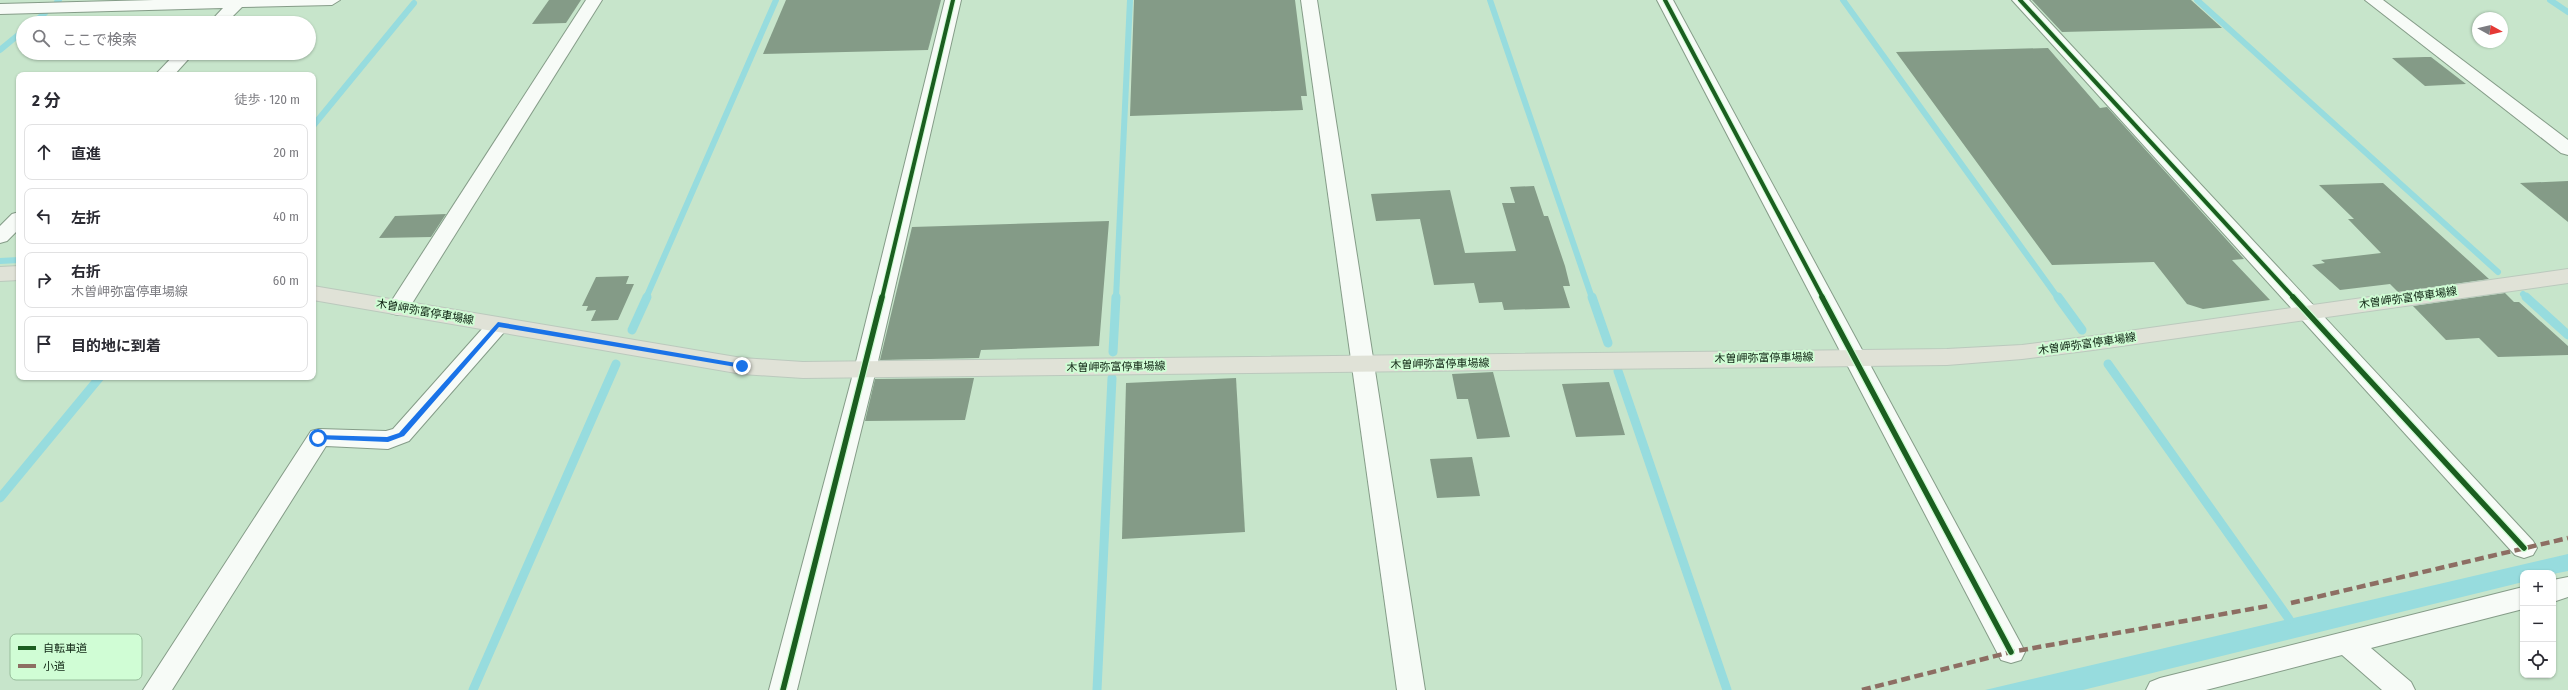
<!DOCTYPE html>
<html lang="ja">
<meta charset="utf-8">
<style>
body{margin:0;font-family:"Fira Sans Condensed","Noto Sans JP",sans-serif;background:#f2f2f3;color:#2b2b33}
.controls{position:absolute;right:12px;bottom:12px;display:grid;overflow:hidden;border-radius:8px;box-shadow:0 1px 3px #0004}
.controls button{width:36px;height:36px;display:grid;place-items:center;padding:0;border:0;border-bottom:1px solid #e1e1e2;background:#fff;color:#2b2b33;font:20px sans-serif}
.compass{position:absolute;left:2472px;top:12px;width:36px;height:36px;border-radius:50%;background:#fff;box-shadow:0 1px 3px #0004;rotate:98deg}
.stop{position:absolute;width:12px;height:12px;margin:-9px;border:3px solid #1a73e8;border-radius:50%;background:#fff}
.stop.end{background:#1a73e8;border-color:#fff;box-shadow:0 1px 4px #0008}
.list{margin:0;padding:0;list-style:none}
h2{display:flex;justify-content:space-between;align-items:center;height:52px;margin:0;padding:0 16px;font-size:17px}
h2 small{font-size:13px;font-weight:400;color:#7c7c81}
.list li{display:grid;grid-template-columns:26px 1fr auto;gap:12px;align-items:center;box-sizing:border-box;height:56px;margin:0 8px 8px;padding:0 8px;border:1px solid #e1e1e2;border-radius:8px}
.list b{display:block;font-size:15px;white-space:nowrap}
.list p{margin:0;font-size:13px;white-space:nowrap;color:#7c7c81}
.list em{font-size:13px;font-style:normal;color:#7c7c81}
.icon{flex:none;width:22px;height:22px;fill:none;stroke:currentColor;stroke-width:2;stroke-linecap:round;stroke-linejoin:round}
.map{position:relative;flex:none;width:2568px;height:690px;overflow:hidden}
.search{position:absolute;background:#fff;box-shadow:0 1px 3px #0004;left:16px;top:16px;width:300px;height:44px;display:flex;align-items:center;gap:10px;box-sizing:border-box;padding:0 14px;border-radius:22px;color:#7c7c81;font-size:15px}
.panel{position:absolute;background:#fff;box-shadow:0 1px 3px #0004;left:16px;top:72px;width:300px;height:308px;border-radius:8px}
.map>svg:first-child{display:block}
.water{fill:#97dcde}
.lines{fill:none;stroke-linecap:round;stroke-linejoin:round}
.stream-far1{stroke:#97dcde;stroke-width:6}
.stream{stroke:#97dcde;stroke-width:9}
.building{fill:#849b87}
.minor-casing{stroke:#859c88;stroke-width:2}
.major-casing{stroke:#bbc9bd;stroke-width:2}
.minor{fill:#f7fbf7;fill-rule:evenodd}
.major{fill:#e0e2d7;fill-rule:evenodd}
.quiet{stroke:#8d6e63;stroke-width:4.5;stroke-dasharray:9 4.5;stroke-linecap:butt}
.cycleway-far1-casing{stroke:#d0fdd5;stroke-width:6}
.cycleway-casing{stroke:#d0fdd5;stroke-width:8}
.cycleway-far1{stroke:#1b5e20;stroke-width:4}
.cycleway{stroke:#1b5e20;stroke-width:5.5}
.route{fill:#1a73e8}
.labels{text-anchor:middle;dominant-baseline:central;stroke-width:4;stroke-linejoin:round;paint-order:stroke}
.street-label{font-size:11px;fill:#0e2312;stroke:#d0fdd5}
.key{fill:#d0fdd5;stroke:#96bc9a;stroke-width:1}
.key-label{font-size:11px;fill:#0e2312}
</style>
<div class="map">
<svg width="2568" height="690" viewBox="0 0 2568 690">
<rect width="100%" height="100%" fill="#c7e5cb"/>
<!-- water -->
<polygon class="water" points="2568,554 2568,571 2553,574 2523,573 2523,582 2083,690 1985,690"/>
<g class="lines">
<!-- stream-far1 -->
<g class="stream-far1">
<polyline points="1490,0 1592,298"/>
<polyline points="1843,0 2058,298"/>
<polyline points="2197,0 2498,272"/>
<polyline points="2550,0 2568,12"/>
<polyline points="57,2 59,0"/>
<polyline points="33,23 45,13"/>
<polyline points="0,50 23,31"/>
<polyline points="313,126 414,3"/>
<polyline points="0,261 19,260"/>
<polyline points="2523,294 2527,298"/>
<polyline points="646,298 776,0"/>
<polyline points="1116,298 1130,0"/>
</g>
<!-- stream -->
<g class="stream">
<polyline points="1592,297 1608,343"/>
<polyline points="2058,297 2082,330"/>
<polyline points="2526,297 2568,335"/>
<polyline points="632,330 647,297"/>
<polyline points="1113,352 1116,297"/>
<polyline points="2108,364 2289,619"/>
<polyline points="1618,371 1727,690"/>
<polyline points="0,498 100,377"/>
<polyline points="473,690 616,364"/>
<polyline points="1097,690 1112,378"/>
</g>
</g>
<!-- building -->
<g class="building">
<polygon points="549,0 581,0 566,23 532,24"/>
<polygon points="786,0 941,0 928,50 763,54"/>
<polygon points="1134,0 1295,0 1307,96 1301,96 1303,110 1130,116"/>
<polygon points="2032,0 2191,0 2222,28 2062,32"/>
<polygon points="2048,48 2100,108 2107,107 2244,259 2232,260 2270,300 2203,309 2187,304 2154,262 2052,265 1896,52"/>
<polygon points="2425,57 2431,57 2466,84 2425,86 2392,58"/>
<polygon points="2568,181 2568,222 2520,183"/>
<polygon points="2383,183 2489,279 2398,292 2390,284 2340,290 2312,265 2325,263 2321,260 2381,253 2348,219 2354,219 2319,185"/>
<polygon points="1534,186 1544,216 1548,216 1565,266 1570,286 1563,286 1570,308 1504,310 1502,302 1479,303 1474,283 1434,285 1420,219 1376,221 1371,194 1450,190 1465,253 1516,251 1502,203 1515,203 1510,187"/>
<polygon points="446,214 431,237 379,238 395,216"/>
<polygon points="1109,221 1099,346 981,350 979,358 880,360 912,227"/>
<polygon points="629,276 626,284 634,284 618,320 591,321 596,310 586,311 588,306 582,306 596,277"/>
<polygon points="2505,293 2514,302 2519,302 2568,346 2568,355 2498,357 2479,338 2446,340 2413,306"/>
<polygon points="1493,372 1510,437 1477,439 1468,399 1457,399 1452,374"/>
<polygon points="974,378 965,420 865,421 875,379"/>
<polygon points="1236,378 1245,532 1122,539 1126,383"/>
<polygon points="1609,382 1625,435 1576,437 1562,384"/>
<polygon points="1472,457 1480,496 1437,498 1430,459"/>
</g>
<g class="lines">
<defs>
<g id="minor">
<polygon points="154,0 340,0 332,5 242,7 226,23 209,23 223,8 0,14 0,4"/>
<polygon points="586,0 602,0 406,313 398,315 390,313 387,308"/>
<polygon points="945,0 961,0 876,370 797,690 769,690 854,370"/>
<polygon points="1301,0 1317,0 1425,690 1397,690"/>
<polygon points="1657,0 1673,0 2021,644 2025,652 2021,660 2011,663 2001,660"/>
<polygon points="2012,0 2029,0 2533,541 2537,548 2533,555 2524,558 2515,555"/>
<polygon points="2365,0 2383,0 2568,140 2568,155 2561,153"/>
<polygon points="176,53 194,53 174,75 155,75"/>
<polygon points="19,212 19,229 7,241 0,243 0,226 12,214"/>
<polygon points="498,318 506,320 509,325 506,330 409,441 388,449 326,446 172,690 143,690 311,431 319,429 386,431 393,429 490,320"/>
<polygon points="2568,577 2568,597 2553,602 2553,580"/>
<polygon points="2523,587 2523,609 2371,648 2411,682 2415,690 2382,690 2342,655 2206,690 2146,690 2150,682 2160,678"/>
</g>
<g id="major">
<polygon points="19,266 19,280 0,281 0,267"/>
<polygon points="2568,269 2568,283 2093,350 2022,359 1947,365 803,378 742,374 313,300 313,286 742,358 803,362 1947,349 2022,345 2093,336"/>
</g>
</defs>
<!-- minor casing -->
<use href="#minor" class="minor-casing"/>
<!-- major casing -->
<use href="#major" class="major-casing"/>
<!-- minor -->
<use href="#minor" class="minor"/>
<!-- major -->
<use href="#major" class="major"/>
<!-- quiet -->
<g class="quiet">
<polyline points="2291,603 2568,538"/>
<polyline points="1862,690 2011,652 2268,606"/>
</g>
<defs>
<g id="cycleway-far1">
<polyline points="1665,0 1823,298"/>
<polyline points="2020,0 2294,298"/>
<polyline points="882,298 953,0"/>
</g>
<g id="cycleway">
<polyline points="1822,297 2011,652"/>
<polyline points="2293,297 2524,548"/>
<polyline points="783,690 882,297"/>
</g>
</defs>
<!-- cycleway-far1 casing -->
<use href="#cycleway-far1" class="cycleway-far1-casing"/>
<!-- cycleway casing -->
<use href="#cycleway" class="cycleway-casing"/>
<!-- cycleway-far1 -->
<use href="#cycleway-far1" class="cycleway-far1"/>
<!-- cycleway -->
<use href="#cycleway" class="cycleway"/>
</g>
<!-- route -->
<polygon class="route" points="498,322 742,364 746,366 742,368 499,327 404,436 388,442 316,439 318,435 387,437 399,433"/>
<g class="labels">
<!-- street labels -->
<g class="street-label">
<text transform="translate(2408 298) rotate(-8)">木曽岬弥富停車場線</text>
<text transform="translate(425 312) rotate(10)">木曽岬弥富停車場線</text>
<text transform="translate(2087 344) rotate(-8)">木曽岬弥富停車場線</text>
<text transform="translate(1764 358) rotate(-1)">木曽岬弥富停車場線</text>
<text transform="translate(1440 364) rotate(-1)">木曽岬弥富停車場線</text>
<text transform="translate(1116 367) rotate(-1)">木曽岬弥富停車場線</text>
</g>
</g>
<!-- legend -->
<rect x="10" y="634" width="132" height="46" rx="6" class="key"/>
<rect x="18" y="646" width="18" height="4" fill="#1b5e20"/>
<rect x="18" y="664" width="18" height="4" fill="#8d6e63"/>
<g class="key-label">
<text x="43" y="652">自転車道</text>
<text x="43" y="670">小道</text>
</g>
</svg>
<div class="controls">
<button>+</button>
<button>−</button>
<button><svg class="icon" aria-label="locate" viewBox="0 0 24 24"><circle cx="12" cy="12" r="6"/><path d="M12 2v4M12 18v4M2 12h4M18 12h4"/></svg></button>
</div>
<svg class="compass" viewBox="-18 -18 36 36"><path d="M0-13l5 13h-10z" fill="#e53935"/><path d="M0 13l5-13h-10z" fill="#7c7c81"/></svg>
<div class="stop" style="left:318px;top:438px"></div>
<div class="stop end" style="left:742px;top:366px"></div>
<div class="search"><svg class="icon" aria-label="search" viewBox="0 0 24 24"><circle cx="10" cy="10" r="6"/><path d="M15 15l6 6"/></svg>ここで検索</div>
<section class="panel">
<h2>2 分<small>徒歩 · 120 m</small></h2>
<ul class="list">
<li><svg class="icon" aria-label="ahead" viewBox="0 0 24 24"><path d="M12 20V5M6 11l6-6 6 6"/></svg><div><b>直進</b></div><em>20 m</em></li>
<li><svg class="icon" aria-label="left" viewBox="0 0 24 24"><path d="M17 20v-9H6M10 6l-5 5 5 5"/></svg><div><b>左折</b></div><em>40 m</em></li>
<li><svg class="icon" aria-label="right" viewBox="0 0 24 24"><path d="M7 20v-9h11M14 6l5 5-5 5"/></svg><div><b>右折</b><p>木曽岬弥富停車場線</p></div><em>60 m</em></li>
<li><svg class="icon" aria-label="arrive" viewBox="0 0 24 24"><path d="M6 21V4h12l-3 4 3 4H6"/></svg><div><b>目的地に到着</b></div></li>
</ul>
</section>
</div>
